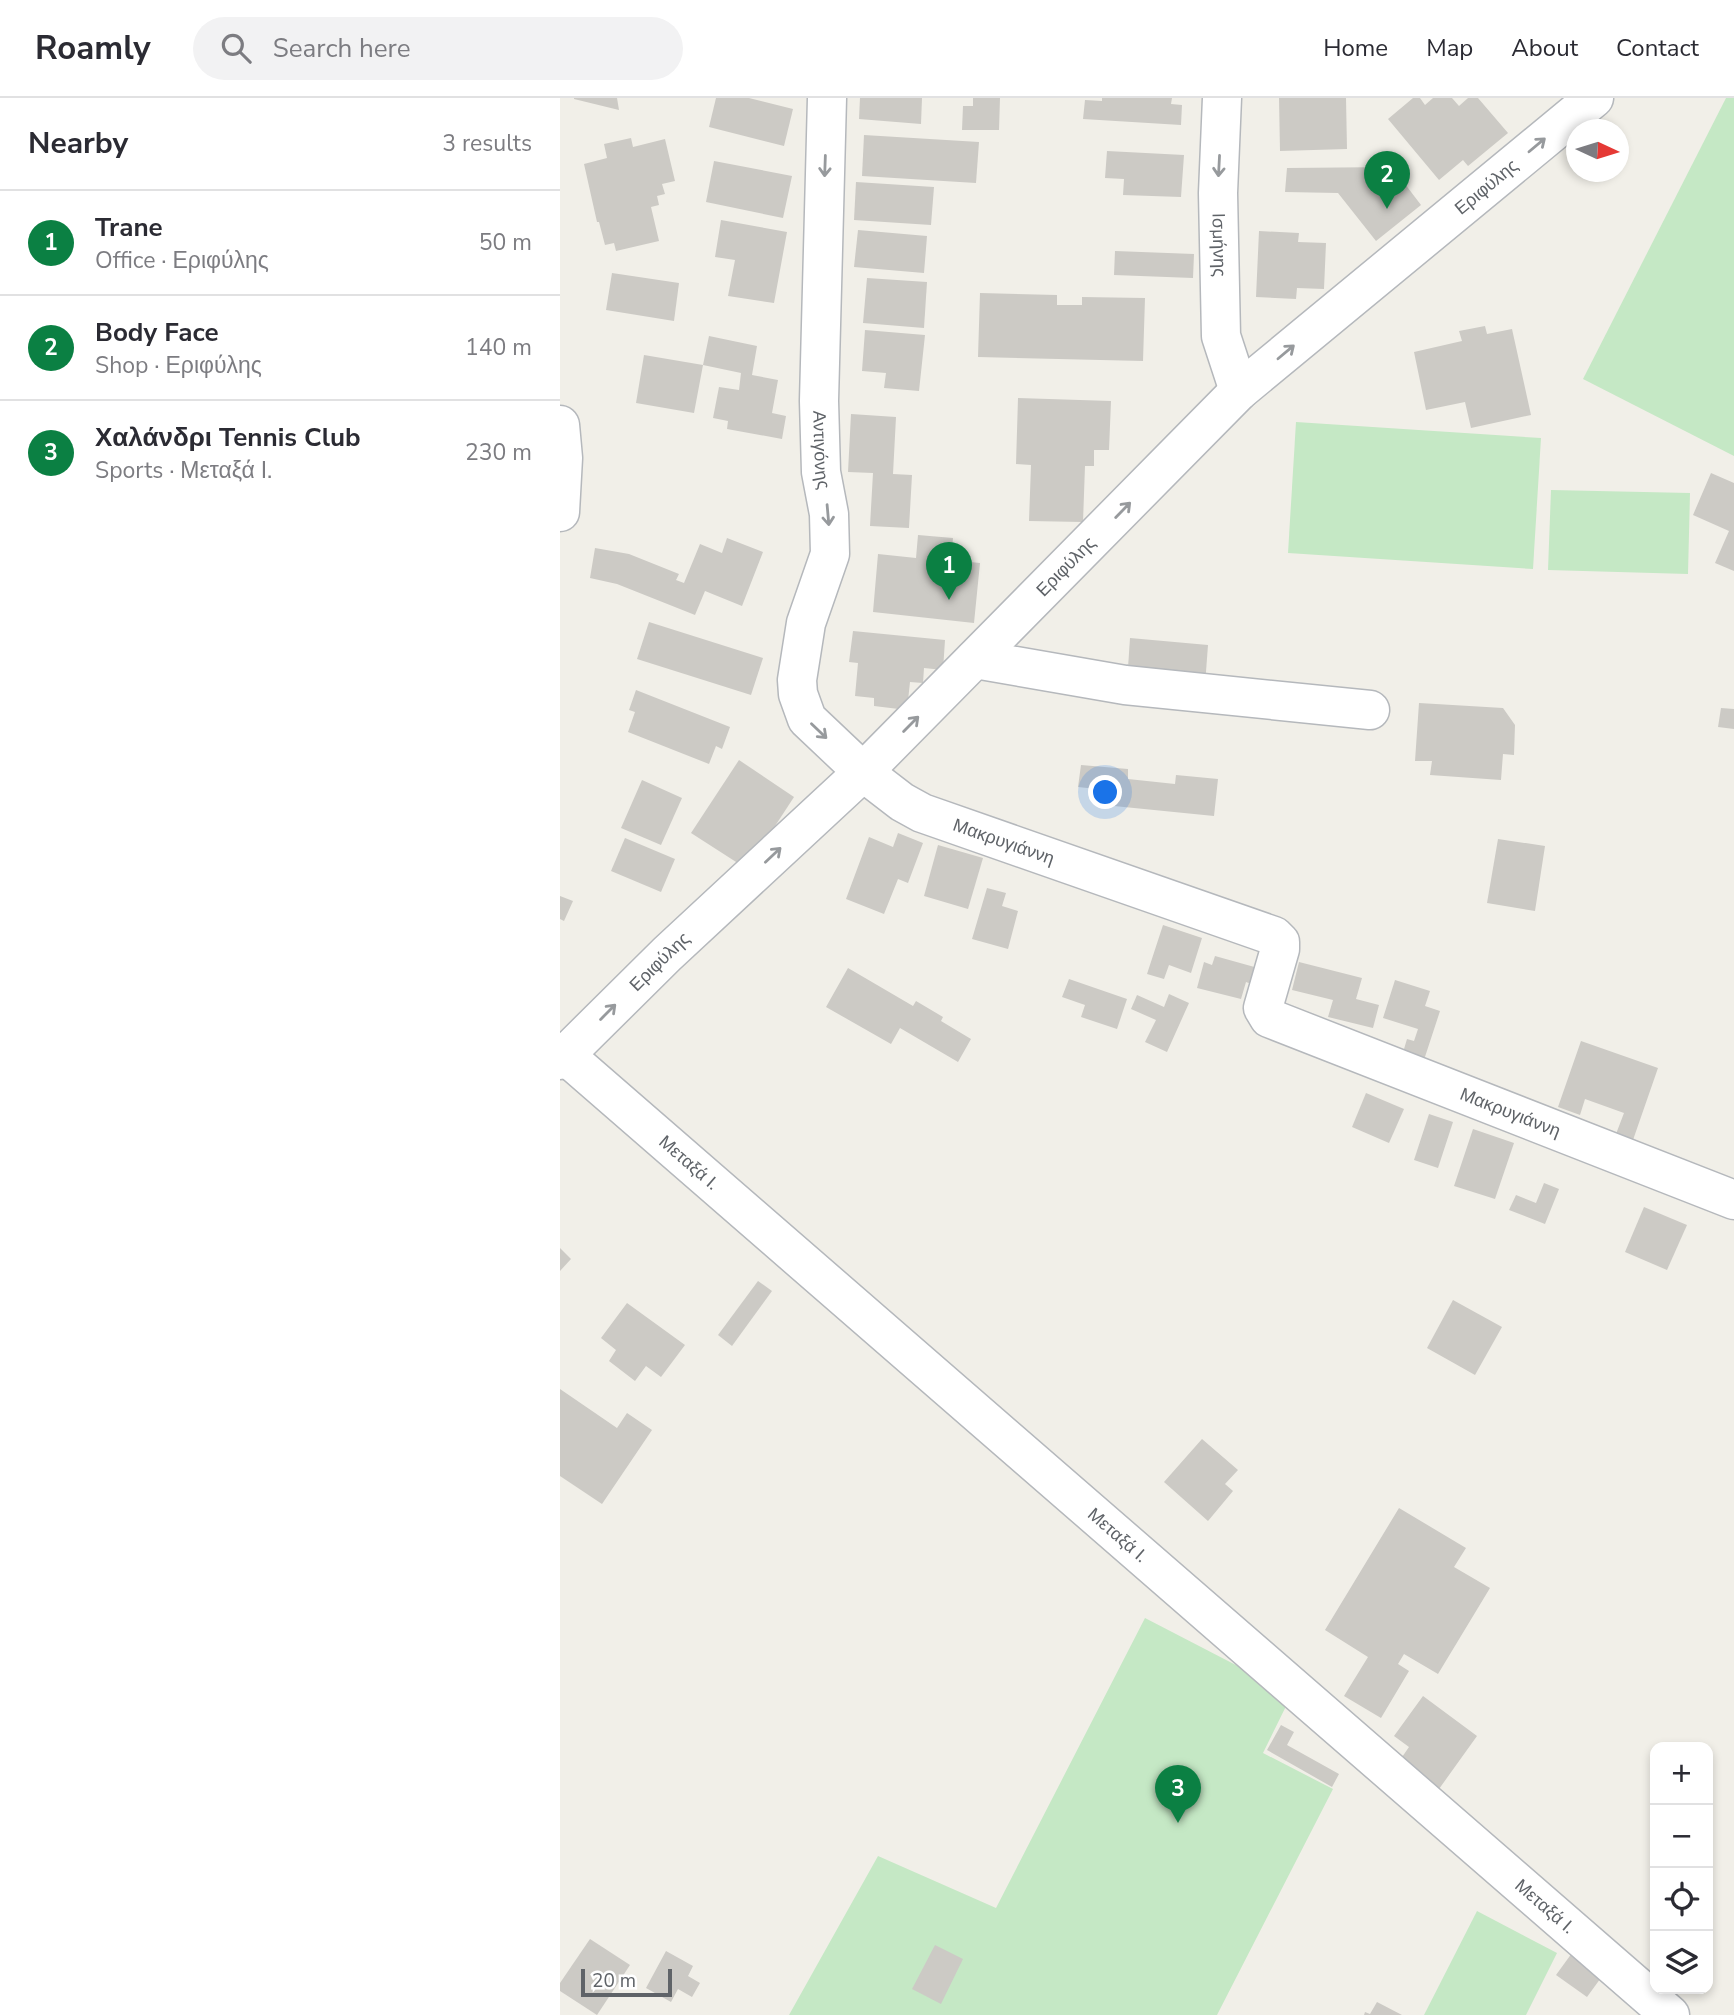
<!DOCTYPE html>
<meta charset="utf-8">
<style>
body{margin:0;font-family:"Nunito Sans",sans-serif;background:#f2f2f3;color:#2b2b33}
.controls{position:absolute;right:21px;bottom:21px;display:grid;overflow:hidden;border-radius:14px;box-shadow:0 4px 10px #0003}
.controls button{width:63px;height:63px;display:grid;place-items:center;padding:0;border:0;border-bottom:2px solid #e1e1e2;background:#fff;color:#2b2b33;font:35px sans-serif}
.compass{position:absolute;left:1006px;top:21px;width:63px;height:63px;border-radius:50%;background:#fff;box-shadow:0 4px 10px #0003;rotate:94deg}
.scale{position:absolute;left:21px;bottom:18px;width:91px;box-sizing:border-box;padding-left:7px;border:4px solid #5f6368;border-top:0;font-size:19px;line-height:24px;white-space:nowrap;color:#5f6368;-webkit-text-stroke:5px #fff;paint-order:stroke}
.you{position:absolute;left:546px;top:695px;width:24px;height:24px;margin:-18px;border:5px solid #fff;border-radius:50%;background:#1a73e8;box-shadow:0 0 0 10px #1a73e833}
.badge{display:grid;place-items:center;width:46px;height:46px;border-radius:50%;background:#0b8043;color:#fff;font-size:23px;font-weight:700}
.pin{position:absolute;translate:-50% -58px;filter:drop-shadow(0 2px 4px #0008)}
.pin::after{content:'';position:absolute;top:37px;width:24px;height:21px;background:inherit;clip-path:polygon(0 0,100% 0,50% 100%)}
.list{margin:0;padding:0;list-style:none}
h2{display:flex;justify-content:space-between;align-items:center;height:91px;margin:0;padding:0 28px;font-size:30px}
h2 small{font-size:23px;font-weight:400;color:#7c7c81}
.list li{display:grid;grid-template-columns:46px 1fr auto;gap:21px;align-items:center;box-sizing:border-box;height:105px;padding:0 28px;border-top:2px solid #e1e1e2}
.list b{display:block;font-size:26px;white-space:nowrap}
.list p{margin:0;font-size:23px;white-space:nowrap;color:#7c7c81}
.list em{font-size:23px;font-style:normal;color:#7c7c81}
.icon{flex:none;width:38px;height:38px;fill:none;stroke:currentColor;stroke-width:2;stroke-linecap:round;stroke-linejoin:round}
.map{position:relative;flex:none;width:1174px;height:1917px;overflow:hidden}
header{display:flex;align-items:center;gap:42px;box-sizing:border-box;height:98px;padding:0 35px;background:#fff;border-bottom:2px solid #e1e1e2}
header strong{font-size:33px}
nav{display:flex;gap:38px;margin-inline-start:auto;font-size:24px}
.search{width:490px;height:63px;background:#f2f2f3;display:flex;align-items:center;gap:18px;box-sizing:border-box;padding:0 24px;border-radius:38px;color:#7c7c81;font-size:26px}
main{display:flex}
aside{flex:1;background:#fff}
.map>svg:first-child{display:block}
.green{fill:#c5e8c5}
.building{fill:#cccac5}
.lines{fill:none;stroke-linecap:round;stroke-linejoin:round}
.minor-casing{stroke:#b5b8bc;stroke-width:41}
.minor{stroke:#fff;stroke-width:38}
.oneway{stroke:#979a9d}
.labels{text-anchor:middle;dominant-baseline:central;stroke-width:5;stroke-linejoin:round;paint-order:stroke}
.street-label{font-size:18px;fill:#5f6368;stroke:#fff}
</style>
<header>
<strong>Roamly</strong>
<div class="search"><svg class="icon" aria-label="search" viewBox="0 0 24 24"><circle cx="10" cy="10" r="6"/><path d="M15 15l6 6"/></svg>Search here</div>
<nav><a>Home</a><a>Map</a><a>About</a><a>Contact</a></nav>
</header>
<main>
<aside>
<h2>Nearby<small>3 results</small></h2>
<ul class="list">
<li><span class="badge">1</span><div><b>Trane</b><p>Office · Εριφύλης</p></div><em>50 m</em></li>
<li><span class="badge">2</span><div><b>Body Face</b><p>Shop · Εριφύλης</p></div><em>140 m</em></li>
<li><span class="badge">3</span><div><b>Χαλάνδρι Tennis Club</b><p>Sports · Μεταξά Ι.</p></div><em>230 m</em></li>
</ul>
</aside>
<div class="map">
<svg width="1174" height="1917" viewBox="0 0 1174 1917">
<rect width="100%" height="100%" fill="#f1efe8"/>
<!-- green -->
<g class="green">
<polygon points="1166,0 1174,0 1174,358 1023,281"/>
<polygon points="736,324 981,340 973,471 728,455"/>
<polygon points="991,392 1130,395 1128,476 988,472"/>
<polygon points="585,1520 732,1596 703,1655 773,1691 657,1917 229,1917 318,1758 436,1810"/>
<polygon points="917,1813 997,1855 966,1917 864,1917"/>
</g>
<!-- building -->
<g class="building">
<polygon points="14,0 57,0 59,12 14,1"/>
<polygon points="156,0 189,0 233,11 224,48 149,29"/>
<polygon points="300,0 362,0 361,26 299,21"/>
<polygon points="413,0 440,0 439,32 402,32 403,8 413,8"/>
<polygon points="542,0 612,0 611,6 622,7 621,27 523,21 525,2 542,3"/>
<polygon points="719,0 786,0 787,51 720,53"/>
<polygon points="853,0 860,0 865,7 873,0 892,0 899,8 908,0 918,0 948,35 908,68 903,62 879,82 828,21"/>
<polygon points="304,37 419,44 416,85 302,78"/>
<polygon points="71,40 73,49 105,41 115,83 102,86 105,96 97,98 99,107 91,109 99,143 56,153 54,145 45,147 39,124 37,124 24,66 47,60 44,46"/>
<polygon points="547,53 624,57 621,99 563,97 564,81 545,80"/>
<polygon points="154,63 232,78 223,120 146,104"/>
<polygon points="832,69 861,107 816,143 778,95 725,94 727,70"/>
<polygon points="296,84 374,89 371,127 294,122"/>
<polygon points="161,122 227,134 214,205 168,198 175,162 155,159"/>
<polygon points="298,132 367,138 364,175 294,169"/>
<polygon points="699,133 739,135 738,144 766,145 764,191 737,190 736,201 696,199"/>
<polygon points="555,153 634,156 633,180 554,177"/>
<polygon points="52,175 119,185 114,223 46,212"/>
<polygon points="307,180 367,184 364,230 303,225"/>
<polygon points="420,195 497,197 497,207 522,207 522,199 585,200 583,263 418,259"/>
<polygon points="925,228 927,236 952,231 971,317 911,330 905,304 866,312 854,254 902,243 899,233"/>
<polygon points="305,232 365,237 359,293 324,290 326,275 302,273"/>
<polygon points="149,238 197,248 192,277 218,282 212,315 226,318 222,341 167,331 168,323 153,320 159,289 179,292 181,275 143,267"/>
<polygon points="84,257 143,267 134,315 76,305"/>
<polygon points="458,300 551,303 549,352 534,352 534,368 525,368 523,424 469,423 471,367 456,366"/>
<polygon points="291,316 336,319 333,376 352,377 349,430 310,428 313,375 288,374"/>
<polygon points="1151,375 1174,385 1174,473 1155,465 1169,433 1133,417"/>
<polygon points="358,437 393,440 391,462 420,465 414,525 313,514 318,456 356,460"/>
<polygon points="167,440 203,454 182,508 145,493 135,517 57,486 30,480 35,450 69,456 119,476 116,482 124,485 140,446 162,455"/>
<polygon points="89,524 203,560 191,597 77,561"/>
<polygon points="293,533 385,542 383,572 364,570 363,585 350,584 347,612 314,608 314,600 295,598 298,565 289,564"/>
<polygon points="570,540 648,547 645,587 568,570"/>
<polygon points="76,592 170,629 162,651 156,648 149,666 68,634 75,614 69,612"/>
<polygon points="859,605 943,610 955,627 954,657 943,656 941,682 870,677 872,663 855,663"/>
<polygon points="1161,610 1174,611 1174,631 1158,629"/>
<polygon points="179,662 234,699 187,771 131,735"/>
<polygon points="521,667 568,671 568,681 615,686 616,677 658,681 654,718 554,708 555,693 518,689"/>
<polygon points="82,682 122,700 101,747 61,730"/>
<polygon points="338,735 363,745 348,785 338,781 324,816 286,801 309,739 333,749"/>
<polygon points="65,740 115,761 101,794 51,773"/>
<polygon points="938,741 985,748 975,813 927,805"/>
<polygon points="378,747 423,760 408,811 364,798"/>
<polygon points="427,790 446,795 442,808 458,813 448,851 412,841"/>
<polygon points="0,798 13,803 4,823 0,821"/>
<polygon points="603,827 642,840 631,875 609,867 604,881 587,876"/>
<polygon points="655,858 698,870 694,887 686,884 681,901 637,890 644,864 652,867"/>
<polygon points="739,864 802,880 796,901 819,907 813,930 768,919 773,902 732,892"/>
<polygon points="288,870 353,908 356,903 383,919 381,923 411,941 398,964 340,930 331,946 266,909"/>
<polygon points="509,881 567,901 557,931 521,919 525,907 502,899"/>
<polygon points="835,882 870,893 865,908 880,913 862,968 841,961 847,941 854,943 858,931 823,920"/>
<polygon points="609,896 629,905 607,954 585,944 596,922 571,911 577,897 604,909"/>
<polygon points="1021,943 1098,970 1073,1042 1056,1036 1064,1015 1025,1001 1020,1017 998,1009"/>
<polygon points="806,995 844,1011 829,1045 792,1029"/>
<polygon points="869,1016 893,1024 878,1070 854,1062"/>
<polygon points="913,1031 954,1045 935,1101 894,1088"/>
<polygon points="984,1085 999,1091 985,1126 949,1112 956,1097 976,1105"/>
<polygon points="1084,1109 1127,1127 1107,1172 1065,1154"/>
<polygon points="0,1150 11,1161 0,1173"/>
<polygon points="198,1183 212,1193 172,1248 158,1237"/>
<polygon points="893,1202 942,1229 915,1277 867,1250"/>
<polygon points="67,1205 125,1247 101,1279 86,1268 75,1283 49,1263 56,1252 41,1240"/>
<polygon points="0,1291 57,1330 67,1315 92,1332 42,1406 0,1378"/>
<polygon points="642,1341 678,1372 665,1386 673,1393 648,1423 604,1384"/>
<polygon points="839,1410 906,1450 894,1469 930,1490 878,1576 844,1556 838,1566 849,1573 821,1620 784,1598 808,1559 765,1532"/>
<polygon points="863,1598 917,1638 879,1691 840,1662 849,1649 834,1638"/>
<polygon points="721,1627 734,1634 727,1647 779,1676 772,1689 707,1652"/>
<polygon points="30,1841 70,1867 37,1917 0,1893 0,1885"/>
<polygon points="375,1847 403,1861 381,1906 352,1891"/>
<polygon points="106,1853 133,1868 128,1878 140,1885 132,1899 118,1891 111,1904 86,1890"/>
<polygon points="1012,1855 1043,1877 1027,1899 996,1877"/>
<polygon points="817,1904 842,1917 804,1917 805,1914 810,1916"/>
</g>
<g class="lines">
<defs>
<g id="minor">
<path id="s1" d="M267,0L259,303L261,374L269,416L270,456L246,525L237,582L238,596L247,621L303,674L342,704L362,715L714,838L720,844V851L703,910L709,920L1174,1102"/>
<path id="s2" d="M662,0L658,95L661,238L679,293"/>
<polyline points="0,327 3,360 0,414"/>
<polyline points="415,561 565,587 810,612"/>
<path id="s3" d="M5,957L1110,1917"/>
<path id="s4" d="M0,962L107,856L303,674L679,293L1034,0"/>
</g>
</defs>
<!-- minor casing -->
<use href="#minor" class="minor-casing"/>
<!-- minor -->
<use href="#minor" class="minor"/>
</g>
<!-- one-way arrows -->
<defs><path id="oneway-shaft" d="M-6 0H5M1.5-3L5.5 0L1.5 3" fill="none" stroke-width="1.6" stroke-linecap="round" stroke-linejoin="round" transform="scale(1.75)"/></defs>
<g class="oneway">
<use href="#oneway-shaft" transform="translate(977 47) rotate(-40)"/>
<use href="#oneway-shaft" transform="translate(265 68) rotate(92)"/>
<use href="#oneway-shaft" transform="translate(659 68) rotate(93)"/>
<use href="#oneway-shaft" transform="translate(726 254) rotate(-40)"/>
<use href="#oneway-shaft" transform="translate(563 412) rotate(-46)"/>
<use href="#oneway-shaft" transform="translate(268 417) rotate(85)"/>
<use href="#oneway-shaft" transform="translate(351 626) rotate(-45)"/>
<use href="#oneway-shaft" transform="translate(259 633) rotate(44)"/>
<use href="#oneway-shaft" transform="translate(213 757) rotate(-43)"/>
<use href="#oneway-shaft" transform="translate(48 914) rotate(-45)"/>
</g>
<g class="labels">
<!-- street labels -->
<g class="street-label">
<text stroke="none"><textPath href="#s4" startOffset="1274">Εριφύλης</textPath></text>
<text stroke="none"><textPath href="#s2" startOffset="147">Ισμήνης</textPath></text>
<text stroke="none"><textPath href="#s1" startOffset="352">Αντιγόνης</textPath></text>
<text stroke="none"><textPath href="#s4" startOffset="707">Εριφύλης</textPath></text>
<text stroke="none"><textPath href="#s1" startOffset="864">Μακρυγιάννη</textPath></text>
<text stroke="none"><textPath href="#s4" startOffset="140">Εριφύλης</textPath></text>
<text stroke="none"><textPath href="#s1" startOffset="1498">Μακρυγιάννη</textPath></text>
<text stroke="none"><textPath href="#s3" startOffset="164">Μεταξά Ι.</textPath></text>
<text stroke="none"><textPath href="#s3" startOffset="732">Μεταξά Ι.</textPath></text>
<text stroke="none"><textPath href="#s3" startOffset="1298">Μεταξά Ι.</textPath></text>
</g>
</g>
</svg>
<div class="controls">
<button>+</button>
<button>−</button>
<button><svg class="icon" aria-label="locate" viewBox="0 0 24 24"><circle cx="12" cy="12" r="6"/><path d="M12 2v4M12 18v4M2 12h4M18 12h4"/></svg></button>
<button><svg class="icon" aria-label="layers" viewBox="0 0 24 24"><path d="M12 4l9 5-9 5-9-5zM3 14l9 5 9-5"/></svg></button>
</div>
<svg class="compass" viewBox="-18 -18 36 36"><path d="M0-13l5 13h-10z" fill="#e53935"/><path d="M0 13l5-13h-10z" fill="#7c7c81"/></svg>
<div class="scale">20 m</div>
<div class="you"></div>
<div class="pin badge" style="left:389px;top:502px">1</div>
<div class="pin badge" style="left:827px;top:111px">2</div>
<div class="pin badge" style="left:618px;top:1725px">3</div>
</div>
</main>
